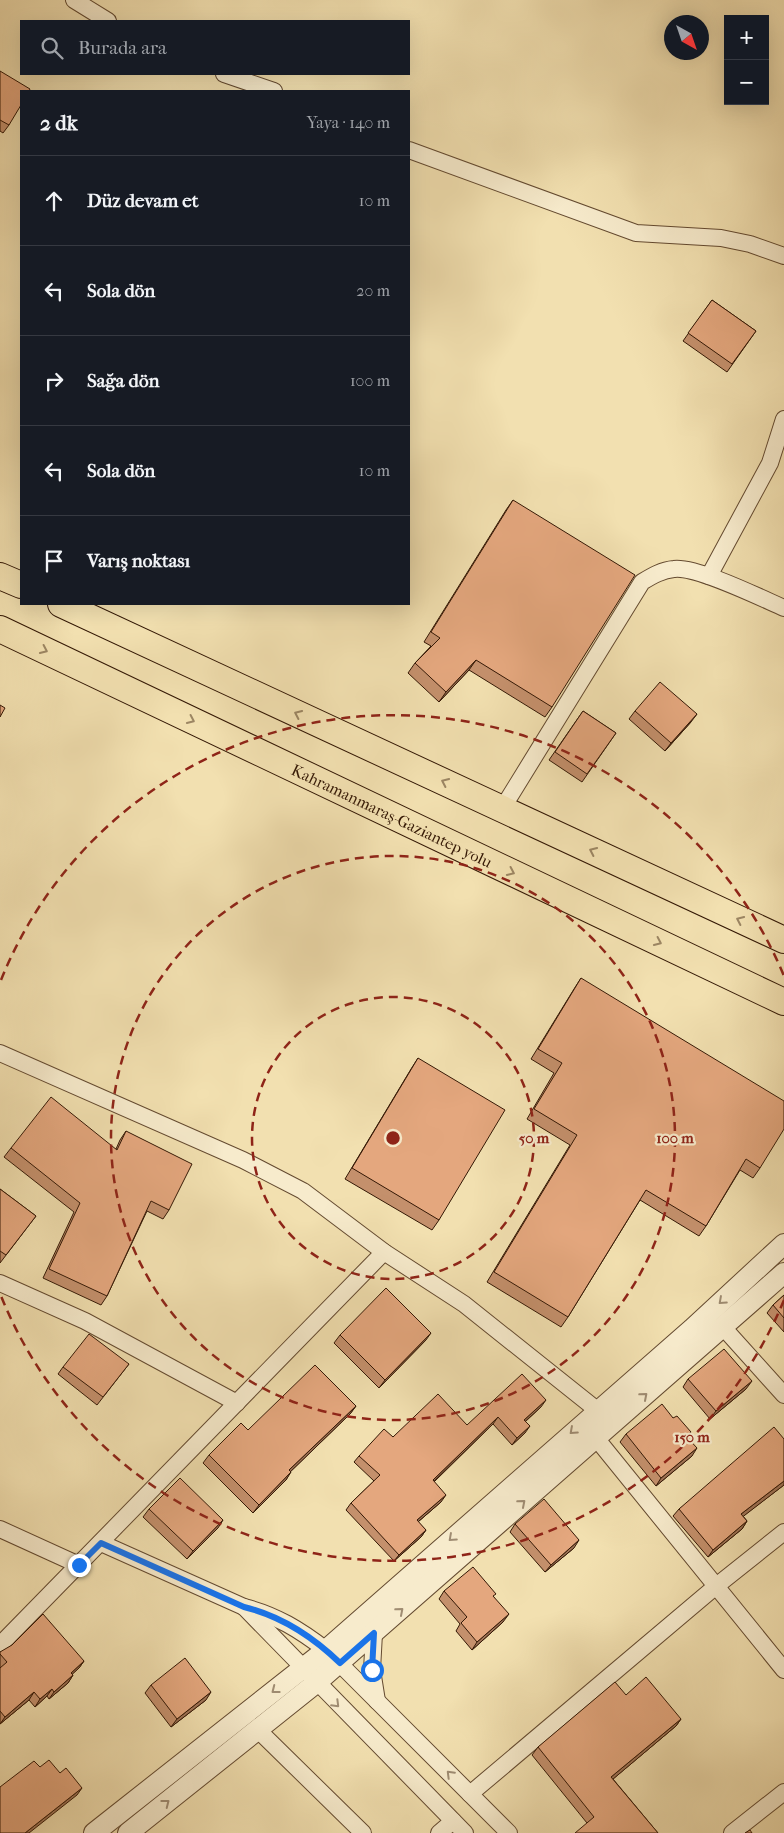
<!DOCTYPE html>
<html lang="tr">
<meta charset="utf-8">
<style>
body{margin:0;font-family:"IM FELL French Canon",serif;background:#20242c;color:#f1f3f6}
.controls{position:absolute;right:15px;top:15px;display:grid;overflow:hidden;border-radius:0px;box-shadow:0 5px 20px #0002}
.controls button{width:45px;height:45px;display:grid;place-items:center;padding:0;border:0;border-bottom:1px solid #363941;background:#171b24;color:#f1f3f6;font:25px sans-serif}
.compass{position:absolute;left:664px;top:15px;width:45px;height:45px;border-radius:50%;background:#171b24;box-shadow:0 5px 20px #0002;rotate:140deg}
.stop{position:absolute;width:15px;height:15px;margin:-11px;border:4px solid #1a73e8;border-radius:50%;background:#fff}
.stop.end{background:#1a73e8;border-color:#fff;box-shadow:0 1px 5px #0008}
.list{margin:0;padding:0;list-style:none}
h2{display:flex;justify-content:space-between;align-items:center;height:65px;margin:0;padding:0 20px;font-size:21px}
h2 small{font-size:16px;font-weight:400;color:#9ea1a6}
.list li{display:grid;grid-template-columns:32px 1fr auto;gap:15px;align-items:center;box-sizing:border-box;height:90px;padding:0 20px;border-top:1px solid #363941}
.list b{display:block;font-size:19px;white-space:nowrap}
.list em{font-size:16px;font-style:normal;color:#9ea1a6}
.icon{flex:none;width:28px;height:28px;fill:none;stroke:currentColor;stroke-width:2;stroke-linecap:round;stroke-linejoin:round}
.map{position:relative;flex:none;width:784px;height:1833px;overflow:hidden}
.search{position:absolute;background:#171b24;box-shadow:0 5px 20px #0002;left:20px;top:20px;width:390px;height:55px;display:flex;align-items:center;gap:12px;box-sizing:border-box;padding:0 18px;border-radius:0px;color:#9ea1a6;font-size:19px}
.panel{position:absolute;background:#171b24;box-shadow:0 5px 20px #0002;left:20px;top:90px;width:390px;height:515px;border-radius:0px}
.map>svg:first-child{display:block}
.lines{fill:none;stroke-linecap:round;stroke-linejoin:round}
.minor-casing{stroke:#644a30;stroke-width:18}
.tertiary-casing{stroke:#644a30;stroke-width:22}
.trunk-casing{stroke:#341805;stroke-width:28}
.minor{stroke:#f7ebcc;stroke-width:16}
.tertiary{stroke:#f7ebcc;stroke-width:20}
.trunk{stroke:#f2e0b0;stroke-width:26}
.wall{fill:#c4906c;stroke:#341805}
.shaded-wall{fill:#a07558;stroke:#341805}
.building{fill:#e4a77e;stroke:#341805}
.oneway{stroke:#9c8663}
.oneway2{stroke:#9f8c72}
.route{stroke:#1a73e8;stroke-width:6}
.ring{fill:none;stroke:#8f2418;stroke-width:2.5;stroke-dasharray:9 6}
.labels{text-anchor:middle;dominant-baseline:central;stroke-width:4.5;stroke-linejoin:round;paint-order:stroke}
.street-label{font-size:16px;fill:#341805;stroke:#f7ebcc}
.centre{fill:#8f2418;stroke:#f7ebcc;stroke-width:2.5}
.ring-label{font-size:15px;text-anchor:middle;font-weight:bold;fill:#8f2418;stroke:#f7ebcc;stroke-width:4.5;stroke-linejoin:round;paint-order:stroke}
</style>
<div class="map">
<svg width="784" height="1833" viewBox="0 0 784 1833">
<rect width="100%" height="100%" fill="#f2e0b0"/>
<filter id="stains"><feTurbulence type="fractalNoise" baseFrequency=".004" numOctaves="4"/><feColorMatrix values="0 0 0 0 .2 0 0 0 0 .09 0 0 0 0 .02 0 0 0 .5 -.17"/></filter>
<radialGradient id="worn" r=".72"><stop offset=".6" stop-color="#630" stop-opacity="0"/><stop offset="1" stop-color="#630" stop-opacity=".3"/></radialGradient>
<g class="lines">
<defs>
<g id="minor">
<polyline points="74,0 108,21"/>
<polyline points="224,74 274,91"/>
<polyline points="409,150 636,233 721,238 750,244 784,256"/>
<polyline points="709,576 770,463 784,419"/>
<path d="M502,809L642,582C652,576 662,570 674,569C696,566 761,598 784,608"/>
<polyline points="0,1053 243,1160 303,1191 384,1252 464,1304 597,1410"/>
<polyline points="0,1283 85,1321 237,1403"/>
<polyline points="722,1326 784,1395"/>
<polyline points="596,1438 784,1670"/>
<polyline points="0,1529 79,1565"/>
<path d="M101,1543L244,1607C276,1615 300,1630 326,1650L509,1833"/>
<polyline points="244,1607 465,1833"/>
<polyline points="374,1633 372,1670 377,1701"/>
<polyline points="0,1645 384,1252"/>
<polyline points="258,1730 363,1833"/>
<polyline points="470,1794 715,1587 784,1532"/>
<polyline points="439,1833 453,1821"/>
<polyline points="732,1833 784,1792"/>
</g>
<g id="tertiary">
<polyline points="94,1833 326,1650 692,1329 784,1244"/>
<polyline points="128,1833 316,1683 784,1273"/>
</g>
<g id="trunk">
<polyline points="0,576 21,585"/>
<polyline points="61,604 784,940"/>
<path id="s1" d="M0,629L784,1002"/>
</g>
</defs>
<!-- minor casing -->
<use href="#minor" class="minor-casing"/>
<!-- tertiary casing -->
<use href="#tertiary" class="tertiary-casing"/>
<!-- trunk casing -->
<use href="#trunk" class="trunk-casing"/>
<!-- minor -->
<use href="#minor" class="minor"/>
<!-- tertiary -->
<use href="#tertiary" class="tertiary"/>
<!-- trunk -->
<use href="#trunk" class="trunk"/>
</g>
<!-- wall -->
<g class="wall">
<polygon points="0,71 9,125 3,133 0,131"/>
<polygon points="712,300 756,331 727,372 683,341"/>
<polygon points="513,500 552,707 545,717 469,670 439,702 408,673 415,663 431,646 424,642 506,510"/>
<polygon points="583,711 616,733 582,782 549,760"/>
<polygon points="635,711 691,722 665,751 629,719"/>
<polygon points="581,978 760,1168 753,1178 740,1170 706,1226 699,1236 640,1200 568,1317 561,1327 487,1282 570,1145 527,1119 554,1073 531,1059 574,989"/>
<polygon points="418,1058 439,1220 432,1230 345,1179 411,1069"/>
<polygon points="126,1131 169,1210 163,1219 147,1211 107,1296 101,1305 43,1278 74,1212 4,1157 11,1148 116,1149 120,1140"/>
<polygon points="0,1189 36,1216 0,1263"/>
<polygon points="784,1295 784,1332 767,1313 773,1305"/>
<polygon points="340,1335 426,1340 379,1388 334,1343"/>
<polygon points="129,1364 97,1405 58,1374 63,1367"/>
<polygon points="688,1379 746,1389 710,1419 683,1387"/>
<polygon points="356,1406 350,1414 290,1472 286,1480 253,1513 203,1463 209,1455 248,1430"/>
<polygon points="541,1407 525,1422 525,1433 512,1445 493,1424 434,1482 441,1502 418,1522 426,1530 421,1537 394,1561 346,1510 351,1503 374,1481 354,1462 359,1456 393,1437 467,1425"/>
<polygon points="673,1418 691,1432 687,1437 692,1456 656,1486 620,1442 626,1434"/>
<polygon points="784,1439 784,1485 743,1516 747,1521 742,1529 708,1557 673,1516 679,1509"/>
<polygon points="149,1509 218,1528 187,1559 143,1517"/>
<polygon points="515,1524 574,1548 545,1572 510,1532"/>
<polygon points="444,1591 494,1597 503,1622 472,1650 456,1631 460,1624 439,1599"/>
<polygon points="0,1652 84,1661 79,1668 72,1674 73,1675 68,1683 49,1699 47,1696 35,1707 29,1700 0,1724"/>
<polygon points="151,1685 206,1700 171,1727 145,1693"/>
<polygon points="626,1695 681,1719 676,1726 613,1779 658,1833 587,1823 532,1755 538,1747"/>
</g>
<!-- shaded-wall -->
<g class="shaded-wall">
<polygon points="476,660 469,670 439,702 446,692"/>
<polygon points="697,714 691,722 665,751 671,743"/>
<polygon points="431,1333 426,1340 379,1388 385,1380"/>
<polygon points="752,1381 746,1389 710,1419 716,1411"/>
<polygon points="546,1400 541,1407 519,1427 524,1420"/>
<polygon points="356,1406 350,1414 284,1478 289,1470"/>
<polygon points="498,1417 493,1424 428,1487 433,1480"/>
<polygon points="530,1426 525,1433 512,1445 517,1438"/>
<polygon points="697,1448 692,1456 656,1486 661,1478"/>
<polygon points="291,1472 286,1480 253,1513 259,1505"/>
<polygon points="784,1481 784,1485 736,1522 741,1514"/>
<polygon points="446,1495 441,1502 412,1527 417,1520"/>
<polygon points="223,1520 218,1528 187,1559 193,1551"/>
<polygon points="747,1521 742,1529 708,1557 713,1550"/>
<polygon points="426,1530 421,1537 394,1561 399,1555"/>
<polygon points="579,1540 574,1548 545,1572 551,1565"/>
<polygon points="509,1614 503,1622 472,1650 477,1642"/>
<polygon points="84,1661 79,1668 66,1680 71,1673"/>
<polygon points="73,1675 68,1683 49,1699 54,1692"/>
<polygon points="52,1689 47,1696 35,1707 40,1699"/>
<polygon points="34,1692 29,1700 0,1724 5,1717"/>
<polygon points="211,1692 206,1700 171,1727 177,1719"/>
<polygon points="681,1719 676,1726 606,1785 611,1777"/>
<polygon points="82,1788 77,1795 29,1833 25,1833"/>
</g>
<!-- building -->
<g class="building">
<polygon points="0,71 30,89 29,91 21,91 21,105 9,125 0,120"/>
<polygon points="712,300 756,331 732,364 688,333"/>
<polygon points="513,500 635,575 552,707 476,660 446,692 415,663 440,638 431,632"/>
<polygon points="660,682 697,714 671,743 635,711"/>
<polygon points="0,705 5,708 0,717"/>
<polygon points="583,711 616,733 587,774 555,752"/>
<polygon points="581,978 784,1101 784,1129 760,1168 746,1159 706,1226 646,1190 568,1317 494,1272 577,1135 534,1109 562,1063 538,1049"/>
<polygon points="418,1058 505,1110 439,1220 352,1168"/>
<polygon points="51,1097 117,1150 126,1131 192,1164 169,1210 151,1201 107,1296 49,1269 80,1203 11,1148"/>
<polygon points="0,1189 36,1216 6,1255 0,1251"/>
<polygon points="386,1288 431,1333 385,1380 340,1335"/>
<polygon points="784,1295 784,1318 773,1305"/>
<polygon points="89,1334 129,1364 103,1397 63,1367"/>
<polygon points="724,1349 752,1381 716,1411 688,1379"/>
<polygon points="315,1365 356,1406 289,1470 291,1472 259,1505 209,1455 241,1423 248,1430"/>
<polygon points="522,1374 546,1400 524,1420 530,1426 517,1438 498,1417 433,1480 446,1495 417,1520 426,1530 399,1555 351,1503 380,1475 359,1456 384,1429 393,1437 438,1394 467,1425"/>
<polygon points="662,1404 673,1418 677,1416 691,1432 686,1436 697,1448 661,1478 626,1434"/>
<polygon points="774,1427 784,1439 784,1481 741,1514 747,1521 713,1550 679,1509"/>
<polygon points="180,1478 223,1520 193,1551 149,1509"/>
<polygon points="544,1499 579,1540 551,1565 515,1524"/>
<polygon points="473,1567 496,1594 493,1596 509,1614 477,1642 461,1623 467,1617 444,1591"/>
<polygon points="43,1614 84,1661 71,1673 73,1675 54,1692 52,1689 40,1699 34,1692 5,1717 0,1711 0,1668 7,1662 0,1654 0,1652 12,1645"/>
<polygon points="185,1658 211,1692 177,1719 151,1685"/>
<polygon points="646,1677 681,1719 611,1777 658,1833 575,1833 594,1817 538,1747 615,1682 626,1695"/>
<polygon points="49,1760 60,1773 66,1768 82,1788 25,1833 0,1833 0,1787 34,1761 40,1767"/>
<polygon points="750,1830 752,1833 745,1833"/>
</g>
<!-- one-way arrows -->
<defs><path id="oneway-chevron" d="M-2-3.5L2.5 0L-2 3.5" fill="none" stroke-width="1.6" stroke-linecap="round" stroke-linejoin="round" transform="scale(1.25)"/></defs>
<g class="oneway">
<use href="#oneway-chevron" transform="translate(44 650) rotate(25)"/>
<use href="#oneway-chevron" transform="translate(298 714) rotate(-155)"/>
<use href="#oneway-chevron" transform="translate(191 720) rotate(25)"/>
<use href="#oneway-chevron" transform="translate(445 782) rotate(-155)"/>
<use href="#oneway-chevron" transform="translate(593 851) rotate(-155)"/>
<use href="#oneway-chevron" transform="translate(511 872) rotate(25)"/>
<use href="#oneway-chevron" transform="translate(740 920) rotate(-155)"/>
<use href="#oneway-chevron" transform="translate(658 942) rotate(25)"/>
</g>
<g class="oneway2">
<use href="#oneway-chevron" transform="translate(722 1301) rotate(138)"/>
<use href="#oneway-chevron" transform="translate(644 1396) rotate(-41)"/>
<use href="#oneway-chevron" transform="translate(573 1431) rotate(138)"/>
<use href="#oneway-chevron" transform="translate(522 1503) rotate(-41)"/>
<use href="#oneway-chevron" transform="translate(452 1538) rotate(138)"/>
<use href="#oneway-chevron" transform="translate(400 1611) rotate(-41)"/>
<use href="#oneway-chevron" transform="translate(275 1690) rotate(142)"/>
<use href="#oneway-chevron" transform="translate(336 1704) rotate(45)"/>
<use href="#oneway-chevron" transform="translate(450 1774) rotate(-135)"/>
<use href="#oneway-chevron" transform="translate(166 1803) rotate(-38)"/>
</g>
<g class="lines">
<!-- route -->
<path class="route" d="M79,1565L101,1543L244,1607C281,1616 312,1636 340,1663L374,1633L372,1670"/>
</g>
<!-- distance rings -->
<g class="ring">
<circle cx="393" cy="1138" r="141"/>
<circle cx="393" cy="1138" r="282"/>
<path d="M784 1300A423 423 0 0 1 1 1296M1 980A423 423 0 0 1 784 976"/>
</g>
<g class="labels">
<!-- street labels -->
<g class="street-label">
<text stroke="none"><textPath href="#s1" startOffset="434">Kahramanmaraş-Gaziantep yolu</textPath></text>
</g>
</g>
<circle cx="393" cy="1138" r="8" class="centre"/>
<g class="ring-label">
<text x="534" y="1143">50 m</text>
<text x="675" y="1143">100 m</text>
<text x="692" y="1442">150 m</text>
</g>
<rect width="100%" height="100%" filter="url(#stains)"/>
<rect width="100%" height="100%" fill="url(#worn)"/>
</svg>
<div class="controls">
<button>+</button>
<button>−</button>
</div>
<svg class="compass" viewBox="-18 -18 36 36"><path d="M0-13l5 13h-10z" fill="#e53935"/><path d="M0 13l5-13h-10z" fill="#9ea1a6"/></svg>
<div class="stop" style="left:372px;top:1670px"></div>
<div class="stop end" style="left:79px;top:1565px"></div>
<div class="search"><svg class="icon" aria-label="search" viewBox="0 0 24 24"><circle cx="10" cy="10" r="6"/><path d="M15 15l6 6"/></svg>Burada ara</div>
<section class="panel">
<h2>2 dk<small>Yaya · 140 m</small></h2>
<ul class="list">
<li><svg class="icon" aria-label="ahead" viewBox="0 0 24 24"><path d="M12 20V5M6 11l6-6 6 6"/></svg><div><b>Düz devam et</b></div><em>10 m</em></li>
<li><svg class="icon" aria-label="left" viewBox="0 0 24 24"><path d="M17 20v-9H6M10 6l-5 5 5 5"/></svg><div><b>Sola dön</b></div><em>20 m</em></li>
<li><svg class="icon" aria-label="right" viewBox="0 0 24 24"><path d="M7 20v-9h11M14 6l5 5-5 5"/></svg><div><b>Sağa dön</b></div><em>100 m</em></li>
<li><svg class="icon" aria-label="left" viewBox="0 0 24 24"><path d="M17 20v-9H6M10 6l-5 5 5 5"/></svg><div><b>Sola dön</b></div><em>10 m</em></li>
<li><svg class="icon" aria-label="arrive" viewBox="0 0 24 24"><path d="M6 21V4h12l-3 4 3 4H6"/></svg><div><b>Varış noktası</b></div></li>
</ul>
</section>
</div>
